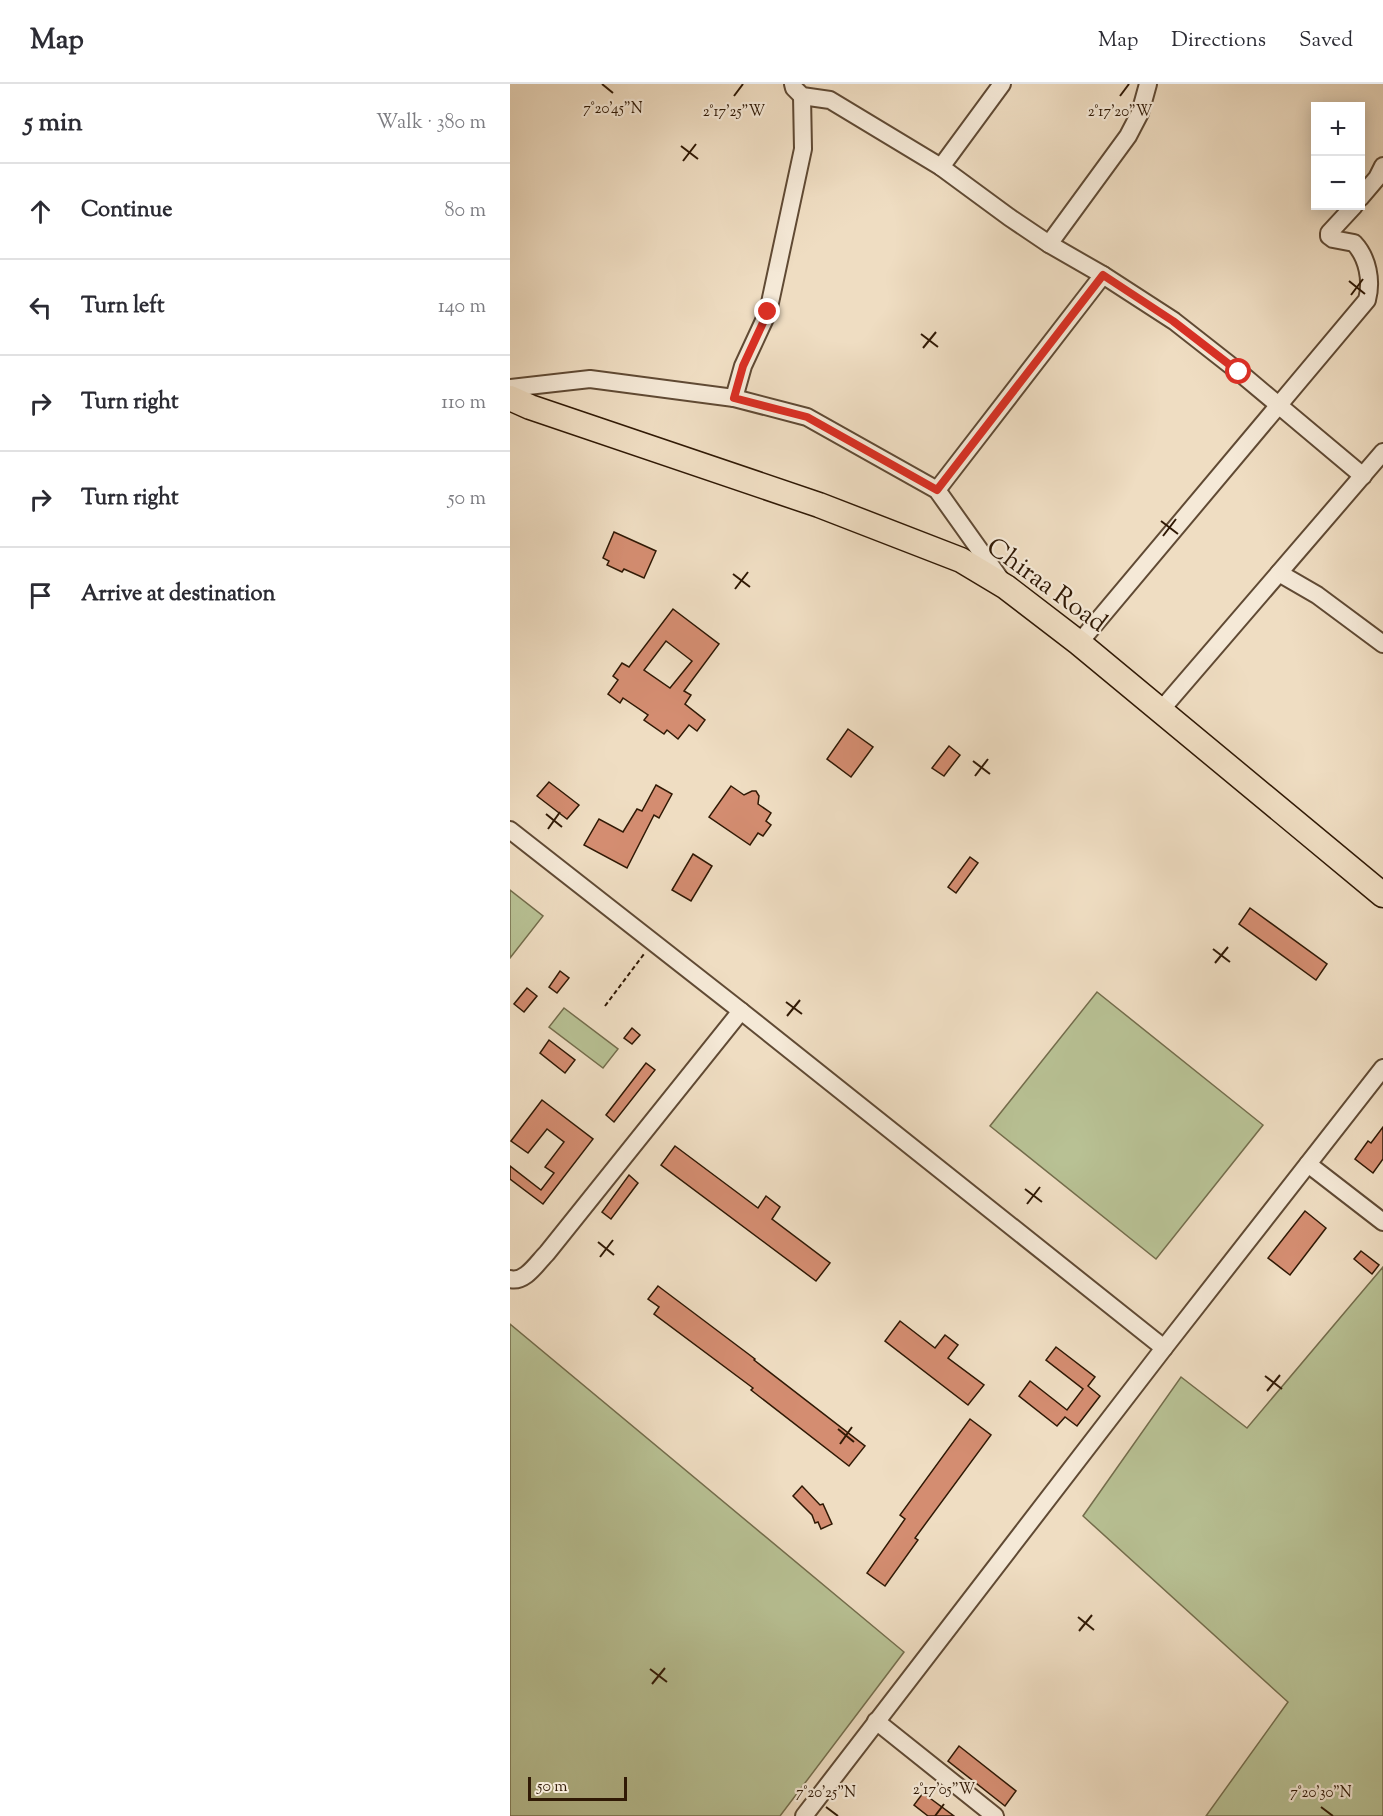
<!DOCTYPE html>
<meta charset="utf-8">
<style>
body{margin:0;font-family:"Sorts Mill Goudy",serif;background:#f7f7f7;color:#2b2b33}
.controls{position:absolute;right:18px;top:18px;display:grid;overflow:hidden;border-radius:0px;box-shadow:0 3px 15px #0003}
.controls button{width:54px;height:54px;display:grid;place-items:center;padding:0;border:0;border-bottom:2px solid #e1e1e2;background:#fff;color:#2b2b33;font:30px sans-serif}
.scale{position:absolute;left:18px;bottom:15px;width:99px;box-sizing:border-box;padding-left:6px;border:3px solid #301905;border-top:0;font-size:16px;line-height:21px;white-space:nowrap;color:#301905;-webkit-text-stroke:4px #f5e9d7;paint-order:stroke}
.stop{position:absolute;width:18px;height:18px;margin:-14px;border:4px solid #d93025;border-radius:50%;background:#fff}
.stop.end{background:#d93025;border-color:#fff;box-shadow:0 2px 6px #0008}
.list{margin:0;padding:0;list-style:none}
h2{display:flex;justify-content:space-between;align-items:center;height:78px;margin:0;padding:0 24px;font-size:26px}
h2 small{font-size:20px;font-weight:400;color:#7c7c81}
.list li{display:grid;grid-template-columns:39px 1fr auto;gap:18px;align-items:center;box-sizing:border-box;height:96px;padding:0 24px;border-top:2px solid #e1e1e2}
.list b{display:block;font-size:22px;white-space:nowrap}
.list em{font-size:20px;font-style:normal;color:#7c7c81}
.icon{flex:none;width:33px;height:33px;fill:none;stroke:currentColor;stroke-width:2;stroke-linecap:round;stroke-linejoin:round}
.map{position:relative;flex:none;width:873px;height:1732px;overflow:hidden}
header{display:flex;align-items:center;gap:36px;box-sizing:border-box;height:84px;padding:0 30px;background:#fff;border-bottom:2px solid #e1e1e2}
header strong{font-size:28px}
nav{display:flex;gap:33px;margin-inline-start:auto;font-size:21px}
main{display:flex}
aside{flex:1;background:#fff}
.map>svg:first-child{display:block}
.green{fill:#b8c194;stroke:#746d4c;stroke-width:1.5}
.building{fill:#d48d71;stroke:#301905;stroke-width:1.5;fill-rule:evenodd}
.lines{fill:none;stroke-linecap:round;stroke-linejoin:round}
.minor-casing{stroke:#604a34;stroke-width:20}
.highway-casing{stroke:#301905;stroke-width:27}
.path{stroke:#301905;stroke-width:2;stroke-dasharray:4.5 3;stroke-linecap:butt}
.minor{stroke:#f5e9d7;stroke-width:16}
.highway{stroke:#efddc2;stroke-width:24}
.route{stroke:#d93025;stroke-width:8}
.ticks{fill:none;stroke:#301905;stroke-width:2}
.labels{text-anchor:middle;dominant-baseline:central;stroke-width:4.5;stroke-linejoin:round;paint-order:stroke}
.street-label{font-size:26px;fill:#301905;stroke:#f5e9d7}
.ticks-label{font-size:15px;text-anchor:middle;fill:#301905;stroke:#f5e9d7;stroke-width:4.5;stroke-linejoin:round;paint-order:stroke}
</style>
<header>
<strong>Map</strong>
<nav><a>Map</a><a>Directions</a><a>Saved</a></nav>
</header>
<main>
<aside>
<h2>5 min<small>Walk · 380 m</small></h2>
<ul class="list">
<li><svg class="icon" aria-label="ahead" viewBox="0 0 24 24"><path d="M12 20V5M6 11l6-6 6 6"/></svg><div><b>Continue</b></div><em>80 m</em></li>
<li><svg class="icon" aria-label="left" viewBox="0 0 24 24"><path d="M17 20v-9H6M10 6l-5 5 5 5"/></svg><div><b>Turn left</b></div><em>140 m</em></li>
<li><svg class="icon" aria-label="right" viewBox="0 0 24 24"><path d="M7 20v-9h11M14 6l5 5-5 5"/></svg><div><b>Turn right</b></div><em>110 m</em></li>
<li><svg class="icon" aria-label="right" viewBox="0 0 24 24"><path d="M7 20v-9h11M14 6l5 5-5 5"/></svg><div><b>Turn right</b></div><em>50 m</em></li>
<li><svg class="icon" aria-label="arrive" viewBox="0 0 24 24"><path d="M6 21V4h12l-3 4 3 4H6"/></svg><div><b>Arrive at destination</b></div></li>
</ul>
</aside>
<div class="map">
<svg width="873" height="1732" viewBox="0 0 873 1732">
<rect width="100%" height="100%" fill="#efddc2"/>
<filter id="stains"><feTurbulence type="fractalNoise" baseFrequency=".00333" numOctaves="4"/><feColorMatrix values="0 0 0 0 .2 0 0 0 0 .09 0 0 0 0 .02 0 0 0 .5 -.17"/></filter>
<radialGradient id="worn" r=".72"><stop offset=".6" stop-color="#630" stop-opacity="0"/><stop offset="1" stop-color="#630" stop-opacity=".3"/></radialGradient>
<!-- green -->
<g class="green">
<polygon points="0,806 33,832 0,874"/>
<polygon points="587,908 753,1041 646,1175 480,1042"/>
<polygon points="54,924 108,965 93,984 39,943"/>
<polygon points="873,1183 873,1732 696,1732 778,1618 573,1432 671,1293 737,1344"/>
<polygon points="0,1240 394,1568 270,1732 0,1732"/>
</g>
<!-- building -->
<g class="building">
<polygon points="104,448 146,467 134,494 114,485 112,488 97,481 99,477 93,474"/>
<path d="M163,525L209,560L174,607L181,611L175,620L195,636L187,647L179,641L168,655L157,646L154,650L134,636L138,631L113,614L110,619L98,610L108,596L103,592L112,579L119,583ZM156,557L182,577L160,604L134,586Z"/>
<polygon points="338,645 363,663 341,693 317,675"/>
<polygon points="439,662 450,671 434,692 422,684"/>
<polygon points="39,698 69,721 57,735 27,712"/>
<polygon points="146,701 162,710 149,734 144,731 117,784 74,761 89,735 113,748 127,725 132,727"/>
<polygon points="221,702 234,711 242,707 246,707 249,712 248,720 261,729 256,737 261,741 253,752 248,749 240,761 199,733"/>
<polygon points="183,770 202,782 181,817 162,806"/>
<polygon points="460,773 468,779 446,809 438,803"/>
<polygon points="740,824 817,880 806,896 729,840"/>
<polygon points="50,887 59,894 47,909 39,903"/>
<polygon points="17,904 27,912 14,928 4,920"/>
<polygon points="122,944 130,951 122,960 114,954"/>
<polygon points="39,956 65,976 55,989 30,969"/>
<polygon points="136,979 145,986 104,1038 96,1031"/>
<polygon points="32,1016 83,1055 33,1120 0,1095 0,1082 31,1106 44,1089 35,1083 54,1058 37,1045 18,1069 1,1057"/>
<polygon points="873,1043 873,1075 863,1089 845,1075 858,1057 861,1059"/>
<polygon points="165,1062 248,1124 256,1112 270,1123 262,1135 320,1179 306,1197 151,1081"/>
<polygon points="119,1091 128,1099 101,1135 92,1128"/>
<polygon points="795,1127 816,1144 780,1191 758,1174"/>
<polygon points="851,1167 869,1181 862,1190 844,1175"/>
<polygon points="148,1202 245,1275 244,1276 355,1362 339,1382 241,1306 243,1304 144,1230 149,1223 138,1215"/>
<polygon points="390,1237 425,1264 435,1251 448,1261 438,1274 474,1301 458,1321 375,1257"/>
<polygon points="546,1263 585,1293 578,1302 590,1312 567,1342 555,1333 547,1342 509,1312 520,1297 557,1326 573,1305 536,1276"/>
<polygon points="460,1335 481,1351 405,1454 408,1456 375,1502 357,1489 395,1435 390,1431"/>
<polygon points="292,1402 310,1421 313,1420 322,1440 311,1445 308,1438 305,1439 302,1431 283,1412"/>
<polygon points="449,1662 506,1707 495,1722 438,1677"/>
<polygon points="413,1709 444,1732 418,1732 404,1721"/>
</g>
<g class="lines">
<defs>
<g id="minor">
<polyline points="283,0 284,4 292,12 320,16 431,83 499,133 539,160 593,191 664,237 729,288 853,392"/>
<polyline points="431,83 492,0"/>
<polyline points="850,114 867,94 873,82"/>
<polyline points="539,160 618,52 630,29 638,0"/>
<polyline points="0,304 80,295 224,314 297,333 427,406 491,496"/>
<polyline points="224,314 233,282 258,228 293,65 292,12"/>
<polyline points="427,406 593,191"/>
<polyline points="769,489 807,511 873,560"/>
<path d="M569,559L857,216C862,197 858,174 844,159L823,155L819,152V149L844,122"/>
<polyline points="651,626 873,368"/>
<polyline points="0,746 231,927 654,1264"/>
<polyline points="798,1080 873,1138"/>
<path d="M0,1195C15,1199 27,1179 37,1169L231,927"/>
<polyline points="366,1637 485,1732"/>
<polyline points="294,1732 654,1264 873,984"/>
</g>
<polyline id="highway" points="0,314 20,323 309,421 451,476 496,503 569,559 873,811"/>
</defs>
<!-- minor casing -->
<use href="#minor" class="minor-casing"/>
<!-- highway casing -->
<use href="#highway" class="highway-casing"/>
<!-- path -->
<polyline class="path" points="95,922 134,870"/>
<!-- minor -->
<use href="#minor" class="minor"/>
<!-- highway -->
<use href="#highway" class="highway"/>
</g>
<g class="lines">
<!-- route -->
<polyline class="route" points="258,228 233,282 224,314 297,333 427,406 593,191 663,237 729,288"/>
</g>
<!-- ticks -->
<path class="ticks" d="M92,0L103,9M224,12L233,0M610,12L619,0M171,62L188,75M173,77L186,60M839,197L855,210M841,211L853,195M411,250L428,263M413,264L426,248M651,437L668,450M653,452L666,435M223,490L240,503M225,505L238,488M463,677L480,690M465,692L478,675M36,730L52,743M38,745L50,728M703,865L720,878M705,879L718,863M276,918L292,930M277,932L290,916M515,1105L532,1118M517,1120L530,1103M88,1158L104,1171M90,1173L103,1156M755,1292L772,1305M757,1307L770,1291M328,1345L344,1358M330,1360L342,1343M568,1533L584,1546M569,1547L582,1531M140,1585L157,1598M142,1600L155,1584M316,1723L328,1732M811,1723L823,1732M425,1732L434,1720"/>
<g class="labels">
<!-- street labels -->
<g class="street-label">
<text transform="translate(536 502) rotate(36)">Chiraa Road</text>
</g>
</g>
<g class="ticks-label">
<text x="103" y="29">7°20'45"N</text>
<text x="224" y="32">2°17'25"W</text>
<text x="610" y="32">2°17'20"W</text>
<text x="434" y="1710">2°17'05"W</text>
<text x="316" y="1713">7°20'25"N</text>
<text x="811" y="1713">7°20'30"N</text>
</g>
<rect width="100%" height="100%" filter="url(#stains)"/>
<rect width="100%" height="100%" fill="url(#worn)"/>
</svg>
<div class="controls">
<button>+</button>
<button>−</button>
</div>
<div class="scale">50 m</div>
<div class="stop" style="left:729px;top:288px"></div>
<div class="stop end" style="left:258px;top:228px"></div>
</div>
</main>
